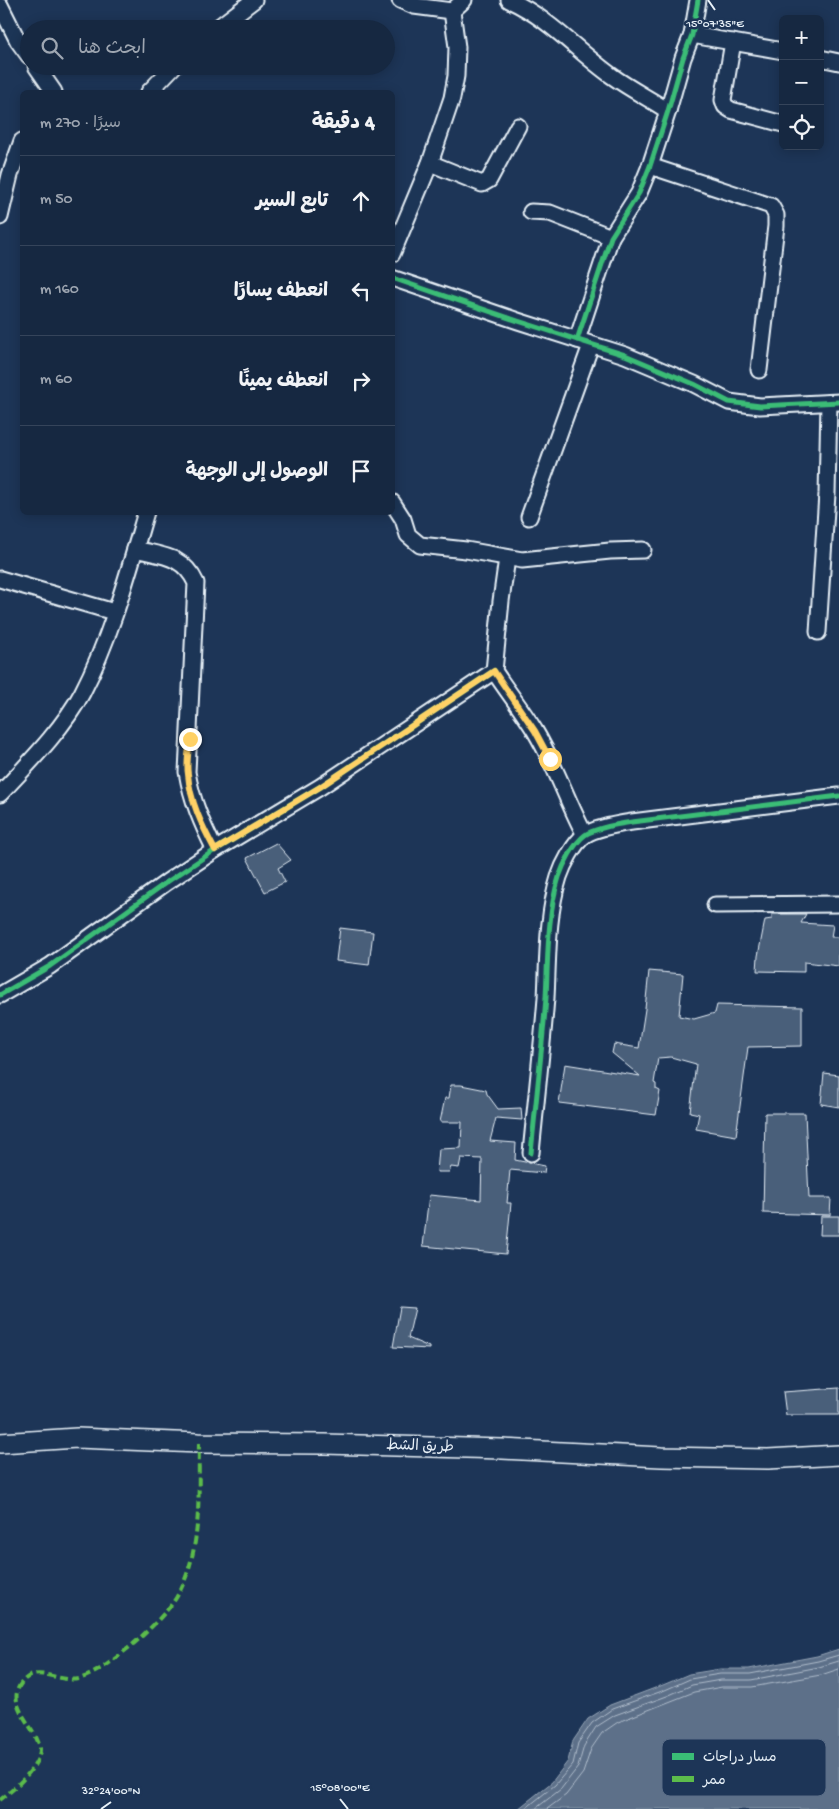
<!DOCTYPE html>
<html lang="ar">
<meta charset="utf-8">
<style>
body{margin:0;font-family:"Gochi Hand","Playpen Sans Arabic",sans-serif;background:#1f3048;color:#f1f3f6;direction:rtl}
.controls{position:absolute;right:15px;top:15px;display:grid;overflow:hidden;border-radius:8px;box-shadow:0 2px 12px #0003}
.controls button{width:45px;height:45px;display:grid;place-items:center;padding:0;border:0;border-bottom:1px solid #35445a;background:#162841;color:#f1f3f6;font:25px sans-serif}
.stop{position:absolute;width:15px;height:15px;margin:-11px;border:4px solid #ffd166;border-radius:50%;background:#fff}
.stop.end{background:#ffd166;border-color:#fff;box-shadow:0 1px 5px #0008}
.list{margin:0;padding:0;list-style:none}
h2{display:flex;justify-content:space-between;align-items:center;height:65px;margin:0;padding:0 20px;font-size:21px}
h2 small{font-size:16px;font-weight:400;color:#9ea6b1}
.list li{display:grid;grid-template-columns:32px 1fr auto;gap:15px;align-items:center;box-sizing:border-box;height:90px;padding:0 20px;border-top:1px solid #35445a}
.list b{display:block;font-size:19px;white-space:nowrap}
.list em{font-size:16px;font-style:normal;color:#9ea6b1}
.icon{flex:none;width:28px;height:28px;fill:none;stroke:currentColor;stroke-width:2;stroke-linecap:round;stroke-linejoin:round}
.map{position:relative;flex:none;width:839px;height:1809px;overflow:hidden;direction:ltr}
.search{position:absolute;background:#162841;box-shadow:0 2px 12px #0003;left:20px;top:20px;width:375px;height:55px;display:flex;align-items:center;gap:12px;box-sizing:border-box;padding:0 18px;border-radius:28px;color:#9ea6b1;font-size:19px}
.panel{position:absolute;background:#162841;box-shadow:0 2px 12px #0003;left:20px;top:90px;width:375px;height:425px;border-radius:8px;direction:rtl}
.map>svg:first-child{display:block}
.water{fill:#5d7089;stroke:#95a4b5}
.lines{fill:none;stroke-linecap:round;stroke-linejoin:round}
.shore{stroke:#b0bdcc;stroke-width:1}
.building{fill:#495e7a;stroke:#e8f1f8}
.minor-casing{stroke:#e8f1f8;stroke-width:19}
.major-casing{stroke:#e8f1f8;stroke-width:22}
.minor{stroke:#1d3557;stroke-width:15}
.major{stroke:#1d3557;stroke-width:19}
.quiet{stroke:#5cbc4b;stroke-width:4;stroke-dasharray:8 4;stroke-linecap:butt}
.cycleway-casing{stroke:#1d3557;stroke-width:8}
.cycleway{stroke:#3abd76;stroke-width:5}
.route{stroke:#ffd166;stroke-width:6}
.ticks{fill:none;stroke:#e8f1f8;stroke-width:2}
.labels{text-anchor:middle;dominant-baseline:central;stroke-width:5;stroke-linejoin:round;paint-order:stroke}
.street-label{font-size:15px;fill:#e8f1f8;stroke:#1d3557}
.key{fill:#1d3557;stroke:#5a6d87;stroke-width:1}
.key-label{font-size:14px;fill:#e8f1f8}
.ticks-label{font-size:12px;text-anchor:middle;fill:#e8f1f8;stroke:#1d3557;stroke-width:5;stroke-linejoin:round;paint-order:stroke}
</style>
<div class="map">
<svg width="839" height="1809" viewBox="0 0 839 1809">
<rect width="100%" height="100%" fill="#1d3557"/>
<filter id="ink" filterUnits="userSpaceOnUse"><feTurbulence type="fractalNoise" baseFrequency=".02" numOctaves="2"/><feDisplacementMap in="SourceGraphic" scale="10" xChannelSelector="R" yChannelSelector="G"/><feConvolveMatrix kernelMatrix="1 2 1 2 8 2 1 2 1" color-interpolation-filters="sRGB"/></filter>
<g filter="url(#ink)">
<!-- water -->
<polygon class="water" points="839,1649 839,1809 518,1809 552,1782 568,1761 573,1741 588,1719 610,1705 663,1685 689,1674 720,1669 749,1669 817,1656"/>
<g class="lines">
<!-- shore -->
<g class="shore">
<polyline points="525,1809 555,1785 573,1764 578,1743 592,1723 612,1709 665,1690 690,1679 720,1674 750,1674 818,1661 839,1655"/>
<polyline points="535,1809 561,1789 578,1767 584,1746 596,1727 615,1715 667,1696 692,1685 721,1680 751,1680 819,1667 839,1661"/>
<polyline points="547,1809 566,1795 583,1773 591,1749 602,1733 618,1722 694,1692 722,1687 752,1687 821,1675 839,1669"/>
</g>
</g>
<!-- building -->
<g class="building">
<polygon points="276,843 291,860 278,868 285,882 265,892 247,858"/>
<polygon points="772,914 806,914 801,923 833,925 831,937 839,937 839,966 804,962 804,972 757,971 758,956 765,920 772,919"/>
<polygon points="340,928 373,932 369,965 336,961"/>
<polygon points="649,971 683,974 679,1016 694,1019 715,1013 717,1005 802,1007 802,1046 748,1047 736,1136 696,1129 699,1114 690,1112 696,1064 671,1057 658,1058 654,1083 656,1084 656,1089 660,1091 656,1115 559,1103 565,1064 640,1076 612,1053 614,1044 639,1048 645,1009"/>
<polygon points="824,1073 839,1075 839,1107 821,1104"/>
<polygon points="451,1085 461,1085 486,1090 487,1094 498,1109 521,1108 522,1120 496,1118 490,1141 516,1143 515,1160 545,1166 544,1173 510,1170 507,1203 511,1203 506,1254 423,1246 429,1195 481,1200 482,1159 461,1158 459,1168 451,1167 449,1172 437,1172 439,1149 461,1148 462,1122 440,1122 445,1098 449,1098"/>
<polygon points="765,1113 805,1113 809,1198 831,1198 830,1215 763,1213"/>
<polygon points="821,1216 839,1216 839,1235 820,1235"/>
<polygon points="400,1307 415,1308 408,1338 429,1347 429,1349 393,1347"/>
<polygon points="839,1388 839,1415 786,1415 783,1392"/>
</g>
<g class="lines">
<defs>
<g id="minor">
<polyline points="400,0 414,6 452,11"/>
<path d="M509,0C549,18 577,51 612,76C630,89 650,99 668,111"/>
<polyline points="0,5 18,41 29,56"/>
<polyline points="216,29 254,0"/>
<polyline points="692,35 783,51"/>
<polyline points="733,42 723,100 725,106 731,110 783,124"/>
<polyline points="820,58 839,62"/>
<polyline points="36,66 54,92"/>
<polyline points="149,92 174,66"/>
<polyline points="430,163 482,184 489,180 518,126"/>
<polyline points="650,166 771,206 776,215 776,226 759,370"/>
<polyline points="531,212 550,213 611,237"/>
<polyline points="0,217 10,175 22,141"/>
<polyline points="392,254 430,163 452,98 456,76 457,47 452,11 464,0"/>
<polyline points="392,278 518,321 625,355 694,384 729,402 760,406 839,402"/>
<polyline points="577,340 611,237 639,193 650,166 668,111 683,58 692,35 698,0"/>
<polyline points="392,502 403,519 408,535 420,545 466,550 522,560 610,551 643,550"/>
<polyline points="529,517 591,345"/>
<path d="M135,549C162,556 183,555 196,583L187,772C192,801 202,824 215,850"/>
<path d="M507,558L501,601L494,671C507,691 523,711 535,731C555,764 567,801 585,835"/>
<polyline points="0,579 114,612"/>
<polyline points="818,632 827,494 829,403"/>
<path d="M0,794C28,764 63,729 82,693C111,637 128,573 146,512"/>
<polyline points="715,905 839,904"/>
<polyline points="0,995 50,966 167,882 215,850 320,787 494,671"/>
<path d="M531,1153C536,1101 542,1049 546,998C548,958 547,915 559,877C563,865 574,843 585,835C595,828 619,824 632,822L839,796"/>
</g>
<polyline id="major" points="0,1443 77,1438 199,1443 325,1444 502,1449 661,1457 768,1459 839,1455"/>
</defs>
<!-- minor casing -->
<use href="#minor" class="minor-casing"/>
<!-- major casing -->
<use href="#major" class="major-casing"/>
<!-- minor -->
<use href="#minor" class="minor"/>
<!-- major -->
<use href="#major" class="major"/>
<!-- quiet -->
<path class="quiet" d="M0,1800C13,1790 41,1766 40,1748C40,1745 37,1740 36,1737C27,1719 5,1699 24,1680C39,1665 64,1685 82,1678C101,1671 116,1658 132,1645C144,1635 168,1611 176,1598C203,1552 198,1494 199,1443"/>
<defs>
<g id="cycleway">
<polyline points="392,278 518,321 625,355 694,384 729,402 760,406 839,402"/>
<polyline points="577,340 611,237 639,193 650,166 668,111 683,58 692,35 698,0"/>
<polyline points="0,995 50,966 167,882 215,850 320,787 494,671"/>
<path d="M531,1153C536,1101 542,1049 546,998C548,958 547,915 559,877C563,865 574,843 585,835C595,828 619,824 632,822L839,796"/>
</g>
</defs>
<!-- cycleway casing -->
<use href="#cycleway" class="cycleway-casing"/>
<!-- cycleway -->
<use href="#cycleway" class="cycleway"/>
</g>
</g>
<g class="lines" filter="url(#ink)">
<!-- route -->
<path class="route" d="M190,739C189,750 186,763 188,774C190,801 202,826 215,850L320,787L494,671L535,731L550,759"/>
</g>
<!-- ticks -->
<path class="ticks" d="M708,0L715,10M340,1799L348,1809M101,1809L111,1802"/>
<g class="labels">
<!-- street labels -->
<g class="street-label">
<text transform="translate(420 1447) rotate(2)">طريق الشط</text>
</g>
</g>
<!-- legend -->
<rect x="662" y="1739" width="164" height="57" rx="8" class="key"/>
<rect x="672" y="1753" width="22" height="7" fill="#3abd76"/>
<rect x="672" y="1776" width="22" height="6" fill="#5cbc4b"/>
<g class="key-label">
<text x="703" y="1761">مسار دراجات</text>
<text x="703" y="1784">ممر</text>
</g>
<g class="ticks-label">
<text x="715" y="27">15°07'35"E</text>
<text x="340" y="1791">15°08'00"E</text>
<text x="111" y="1794">32°24'00"N</text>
</g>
</svg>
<div class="controls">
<button>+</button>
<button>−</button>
<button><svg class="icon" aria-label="locate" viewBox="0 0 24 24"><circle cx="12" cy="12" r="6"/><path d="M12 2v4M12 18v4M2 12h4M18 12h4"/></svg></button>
</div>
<div class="stop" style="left:550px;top:759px"></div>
<div class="stop end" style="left:190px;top:739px"></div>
<div class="search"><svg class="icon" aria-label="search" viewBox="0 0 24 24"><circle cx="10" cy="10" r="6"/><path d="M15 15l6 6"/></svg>ابحث هنا</div>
<section class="panel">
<h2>4 دقيقة<small>سيرًا · 270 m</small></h2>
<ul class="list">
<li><svg class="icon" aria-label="ahead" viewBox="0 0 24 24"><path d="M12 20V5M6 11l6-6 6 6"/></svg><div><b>تابع السير</b></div><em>50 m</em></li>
<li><svg class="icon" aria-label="left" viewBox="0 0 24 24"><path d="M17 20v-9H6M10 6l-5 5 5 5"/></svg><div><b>انعطف يسارًا</b></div><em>160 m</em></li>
<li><svg class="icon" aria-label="right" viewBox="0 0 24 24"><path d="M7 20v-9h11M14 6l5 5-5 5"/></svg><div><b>انعطف يمينًا</b></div><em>60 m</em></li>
<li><svg class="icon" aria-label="arrive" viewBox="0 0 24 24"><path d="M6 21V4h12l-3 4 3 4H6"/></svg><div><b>الوصول إلى الوجهة</b></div></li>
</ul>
</section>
</div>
